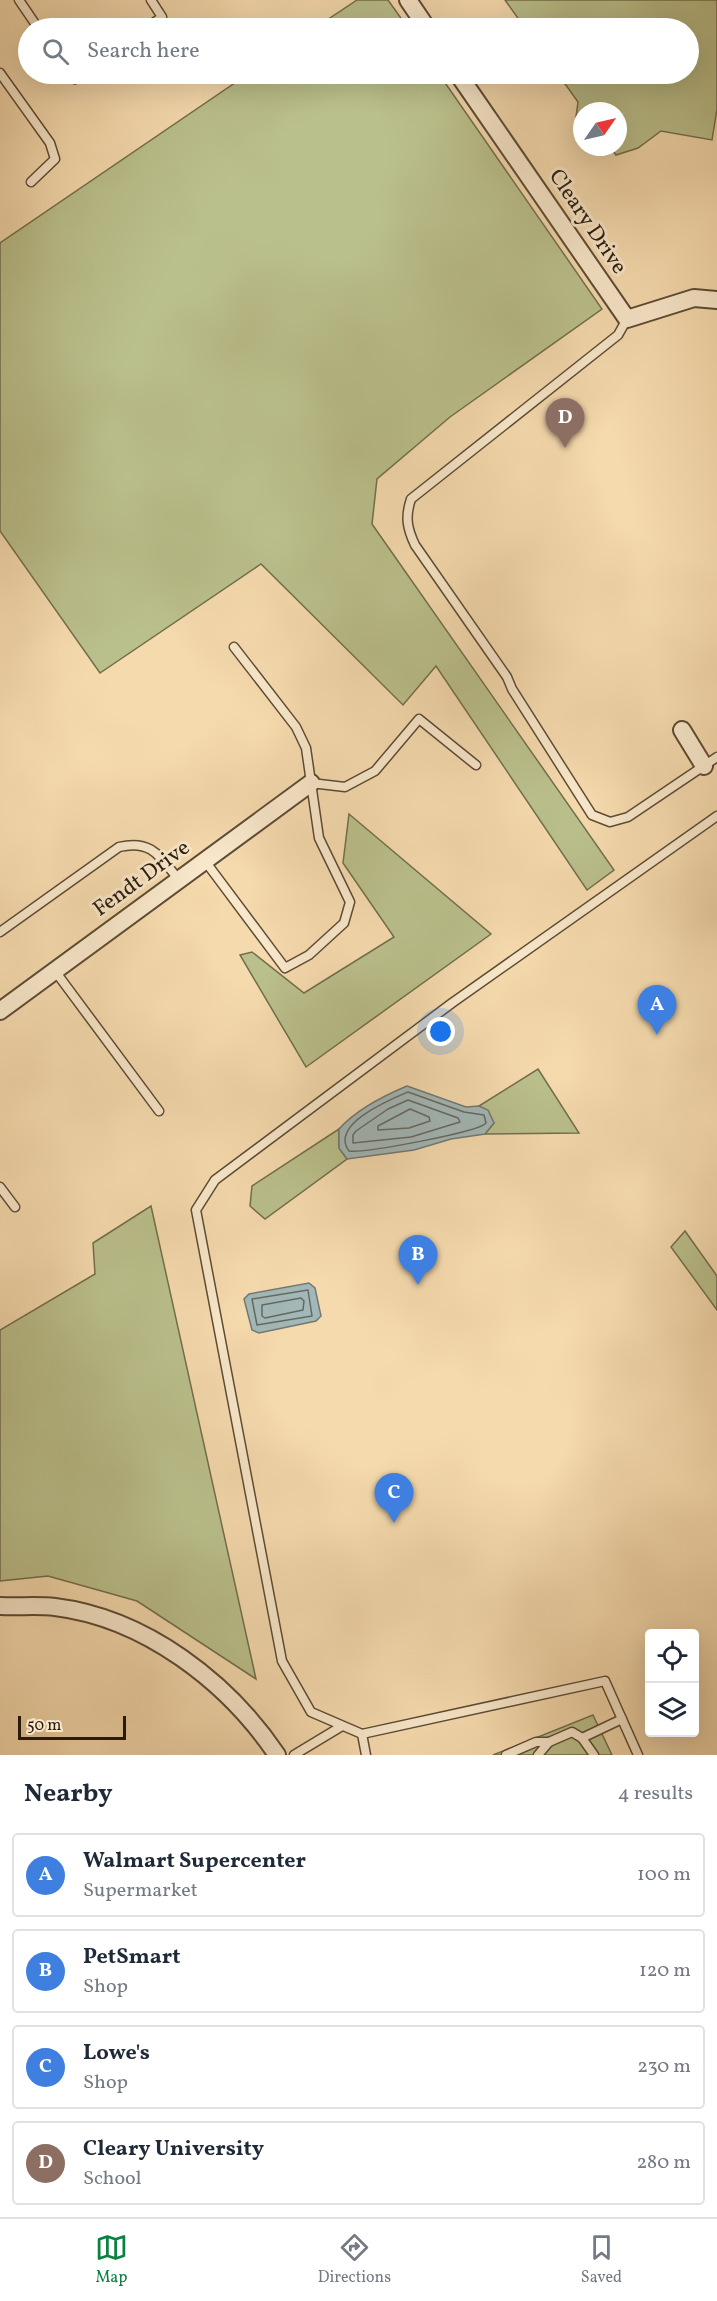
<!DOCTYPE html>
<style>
body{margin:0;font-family:Vollkorn,serif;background:#f6f6f7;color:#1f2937}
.controls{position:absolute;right:18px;bottom:18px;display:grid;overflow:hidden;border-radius:6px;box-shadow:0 6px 24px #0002}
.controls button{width:54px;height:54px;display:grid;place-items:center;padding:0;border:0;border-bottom:2px solid #e0e1e3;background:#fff;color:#1f2937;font:30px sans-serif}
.compass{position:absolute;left:573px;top:102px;width:54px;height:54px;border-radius:50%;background:#fff;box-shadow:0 6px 24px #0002;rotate:56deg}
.scale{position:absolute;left:18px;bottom:15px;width:108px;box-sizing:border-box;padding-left:6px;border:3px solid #2a1b0b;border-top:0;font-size:16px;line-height:21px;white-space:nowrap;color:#2a1b0b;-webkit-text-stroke:4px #f8e7ca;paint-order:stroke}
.you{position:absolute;left:441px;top:1032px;width:21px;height:21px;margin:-15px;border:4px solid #fff;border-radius:50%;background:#1a73e8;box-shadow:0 0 0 9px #1a73e833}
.badge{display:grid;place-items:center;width:39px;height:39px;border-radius:50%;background:#0b8043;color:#fff;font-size:20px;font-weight:700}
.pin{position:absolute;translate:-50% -50px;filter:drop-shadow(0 2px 3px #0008)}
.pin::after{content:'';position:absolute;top:32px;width:21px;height:18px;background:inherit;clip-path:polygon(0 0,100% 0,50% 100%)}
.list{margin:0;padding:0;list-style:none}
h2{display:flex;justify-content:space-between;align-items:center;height:78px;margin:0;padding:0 24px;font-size:26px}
h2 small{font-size:20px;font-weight:400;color:#747a83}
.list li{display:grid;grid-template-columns:39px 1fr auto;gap:18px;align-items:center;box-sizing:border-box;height:84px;margin:0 12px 12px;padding:0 12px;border:2px solid #e0e1e3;border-radius:6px}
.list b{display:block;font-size:22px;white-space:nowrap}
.list p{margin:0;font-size:20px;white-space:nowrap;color:#747a83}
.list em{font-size:20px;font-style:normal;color:#747a83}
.icon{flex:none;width:33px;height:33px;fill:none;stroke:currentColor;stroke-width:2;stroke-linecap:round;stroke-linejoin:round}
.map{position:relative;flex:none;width:717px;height:1755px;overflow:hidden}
.search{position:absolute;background:#fff;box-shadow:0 6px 24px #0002;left:18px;right:18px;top:18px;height:66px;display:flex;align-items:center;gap:15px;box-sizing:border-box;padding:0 21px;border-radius:33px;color:#747a83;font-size:22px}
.sheet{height:462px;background:#fff}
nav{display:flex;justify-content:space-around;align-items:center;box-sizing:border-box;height:84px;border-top:2px solid #e0e1e3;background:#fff;font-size:16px;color:#747a83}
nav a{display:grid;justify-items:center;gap:3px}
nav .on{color:#0b8043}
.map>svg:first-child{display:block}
.green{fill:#bac08c;stroke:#726e4c;stroke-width:1.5}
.water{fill:#a2b7b7;stroke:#727972;stroke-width:1.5}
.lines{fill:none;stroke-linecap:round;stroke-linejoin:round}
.shore{stroke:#666961;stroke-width:1.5}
.service-casing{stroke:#5d4b34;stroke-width:11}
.minor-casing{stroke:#5d4b34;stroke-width:20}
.service{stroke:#f8e7ca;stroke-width:8}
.minor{stroke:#f8e7ca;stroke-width:16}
.labels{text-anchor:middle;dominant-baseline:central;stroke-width:6;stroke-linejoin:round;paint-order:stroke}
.street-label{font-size:22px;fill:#2a1b0b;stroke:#f8e7ca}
</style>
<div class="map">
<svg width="717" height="1755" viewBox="0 0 717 1755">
<rect width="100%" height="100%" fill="#f5daae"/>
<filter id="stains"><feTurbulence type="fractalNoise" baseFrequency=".00333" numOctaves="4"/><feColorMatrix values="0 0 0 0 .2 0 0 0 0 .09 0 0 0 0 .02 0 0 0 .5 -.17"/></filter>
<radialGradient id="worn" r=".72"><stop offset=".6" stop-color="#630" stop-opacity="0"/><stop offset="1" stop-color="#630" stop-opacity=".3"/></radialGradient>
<!-- green -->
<g class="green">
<polygon points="357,0 388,0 408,28 315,28"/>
<polygon points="505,0 717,0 717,109 712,140 661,131 638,148 616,155 610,147 618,147 618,111 582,111 582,118 576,117 578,102 558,74 688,74 688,28 525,28"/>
<polygon points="248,74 439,74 602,309 450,417 377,479 372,524 614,870 587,890 436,666 403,705 261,564 100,673 0,531 0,243"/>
<polygon points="349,814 491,934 306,1067 240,955 252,952 304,993 394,937 343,863"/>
<polygon points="538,1069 579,1133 485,1134 494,1123 479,1106"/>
<polygon points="339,1129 339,1148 347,1159 265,1219 250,1206 252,1186"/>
<polygon points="151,1206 256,1679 137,1601 48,1576 0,1581 0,1330 95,1274 93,1243"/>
<polygon points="685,1231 717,1276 717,1310 671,1247"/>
<polygon points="593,1715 612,1755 493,1755"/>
</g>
<!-- water -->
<g class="water">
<path d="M407,1086L466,1107L479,1106L488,1110L494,1123L485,1134L451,1139L414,1150L347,1159L339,1148V1129C357,1109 383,1096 407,1086Z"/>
<polygon points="309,1283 315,1288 321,1316 316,1321 259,1333 252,1330 244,1299 249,1294"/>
</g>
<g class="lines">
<!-- shore -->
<g class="shore">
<path d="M408,1092L464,1112L484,1115L486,1123C479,1132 366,1153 349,1151C329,1125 389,1100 408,1092Z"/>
<polygon points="408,1100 458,1118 460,1122 411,1137 353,1143 353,1135 356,1131 388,1109"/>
<polygon points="410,1109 429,1117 430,1121 409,1128 378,1130 378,1126"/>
<polygon points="308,1290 312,1316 257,1325 252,1299"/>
<polygon points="301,1298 304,1301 303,1310 265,1318 262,1316 262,1305"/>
</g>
<defs>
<g id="service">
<polyline points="19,0 38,28"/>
<polyline points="146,28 162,17 151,0"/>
<polyline points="0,73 50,143 55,159 31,182"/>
<polyline points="71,74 75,79 83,74"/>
<path d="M627,319L618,335L411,499C405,517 407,528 415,545L507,677L512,689L592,815L610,822L628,817L717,757"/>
<polyline points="311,783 345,787 375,771 419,719 476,765"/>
<polyline points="205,861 285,968 309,955 344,923 350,902 319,838 306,748 296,727 234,647"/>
<path d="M0,932L119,847C152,839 160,857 179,880"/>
<polyline points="55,971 159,1111"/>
<polyline points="0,1187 15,1207"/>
<polyline points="362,1734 366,1755"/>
<polyline points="582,1738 622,1719"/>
<polyline points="294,1755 342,1726"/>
<polyline points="506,1755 536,1742 549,1742"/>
<polyline points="538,1755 549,1742 572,1732 582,1738 594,1755"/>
<polyline points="638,1755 605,1681 362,1734 311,1712 282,1661 196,1210 215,1180 452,1003 717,816"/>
</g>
<g id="minor">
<polyline points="408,0 427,28"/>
<polyline points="458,74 627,319 694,298 717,300"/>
<polyline points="682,730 704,766"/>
<polyline points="0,1011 311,783"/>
<path d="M0,1606C18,1607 37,1605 55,1607C145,1618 228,1682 277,1755"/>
</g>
</defs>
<!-- service casing -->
<use href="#service" class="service-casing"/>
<!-- minor casing -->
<use href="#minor" class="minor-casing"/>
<!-- service -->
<use href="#service" class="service"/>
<!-- minor -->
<use href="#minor" class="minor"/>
</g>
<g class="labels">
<!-- street labels -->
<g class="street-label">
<text transform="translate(587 222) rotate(56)">Cleary Drive</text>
<text transform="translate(142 879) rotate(-36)">Fendt Drive</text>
</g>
</g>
<rect width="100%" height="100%" filter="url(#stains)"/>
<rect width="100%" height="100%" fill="url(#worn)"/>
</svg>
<div class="controls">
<button><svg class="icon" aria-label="locate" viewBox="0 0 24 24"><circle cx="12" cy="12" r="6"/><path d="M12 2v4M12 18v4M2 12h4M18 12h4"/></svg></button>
<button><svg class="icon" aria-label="layers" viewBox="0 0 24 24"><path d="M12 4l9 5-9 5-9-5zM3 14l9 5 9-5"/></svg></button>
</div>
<svg class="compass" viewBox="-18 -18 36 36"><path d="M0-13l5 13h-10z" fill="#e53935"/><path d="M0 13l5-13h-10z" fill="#747a83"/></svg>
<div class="scale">50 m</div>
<div class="you"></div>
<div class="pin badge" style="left:657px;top:1035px;background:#3f7fe0">A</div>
<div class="pin badge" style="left:418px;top:1285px;background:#3f7fe0">B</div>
<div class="pin badge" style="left:394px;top:1523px;background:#3f7fe0">C</div>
<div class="pin badge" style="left:565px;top:448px;background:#8d6e63">D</div>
<div class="search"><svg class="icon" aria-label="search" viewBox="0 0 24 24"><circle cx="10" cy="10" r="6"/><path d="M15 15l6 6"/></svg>Search here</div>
</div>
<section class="sheet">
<h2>Nearby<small>4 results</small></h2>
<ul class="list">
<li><span class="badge" style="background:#3f7fe0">A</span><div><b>Walmart Supercenter</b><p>Supermarket</p></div><em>100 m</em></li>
<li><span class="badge" style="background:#3f7fe0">B</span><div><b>PetSmart</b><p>Shop</p></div><em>120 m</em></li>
<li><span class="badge" style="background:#3f7fe0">C</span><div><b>Lowe's</b><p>Shop</p></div><em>230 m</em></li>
<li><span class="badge" style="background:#8d6e63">D</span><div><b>Cleary University</b><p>School</p></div><em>280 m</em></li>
</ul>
</section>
<nav>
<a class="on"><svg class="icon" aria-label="map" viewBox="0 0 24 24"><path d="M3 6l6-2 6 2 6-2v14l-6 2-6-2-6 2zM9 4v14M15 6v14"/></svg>Map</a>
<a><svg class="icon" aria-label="directions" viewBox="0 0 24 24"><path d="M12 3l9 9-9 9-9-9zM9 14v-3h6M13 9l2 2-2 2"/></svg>Directions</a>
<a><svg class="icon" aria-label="saved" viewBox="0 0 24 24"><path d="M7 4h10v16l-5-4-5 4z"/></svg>Saved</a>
</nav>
